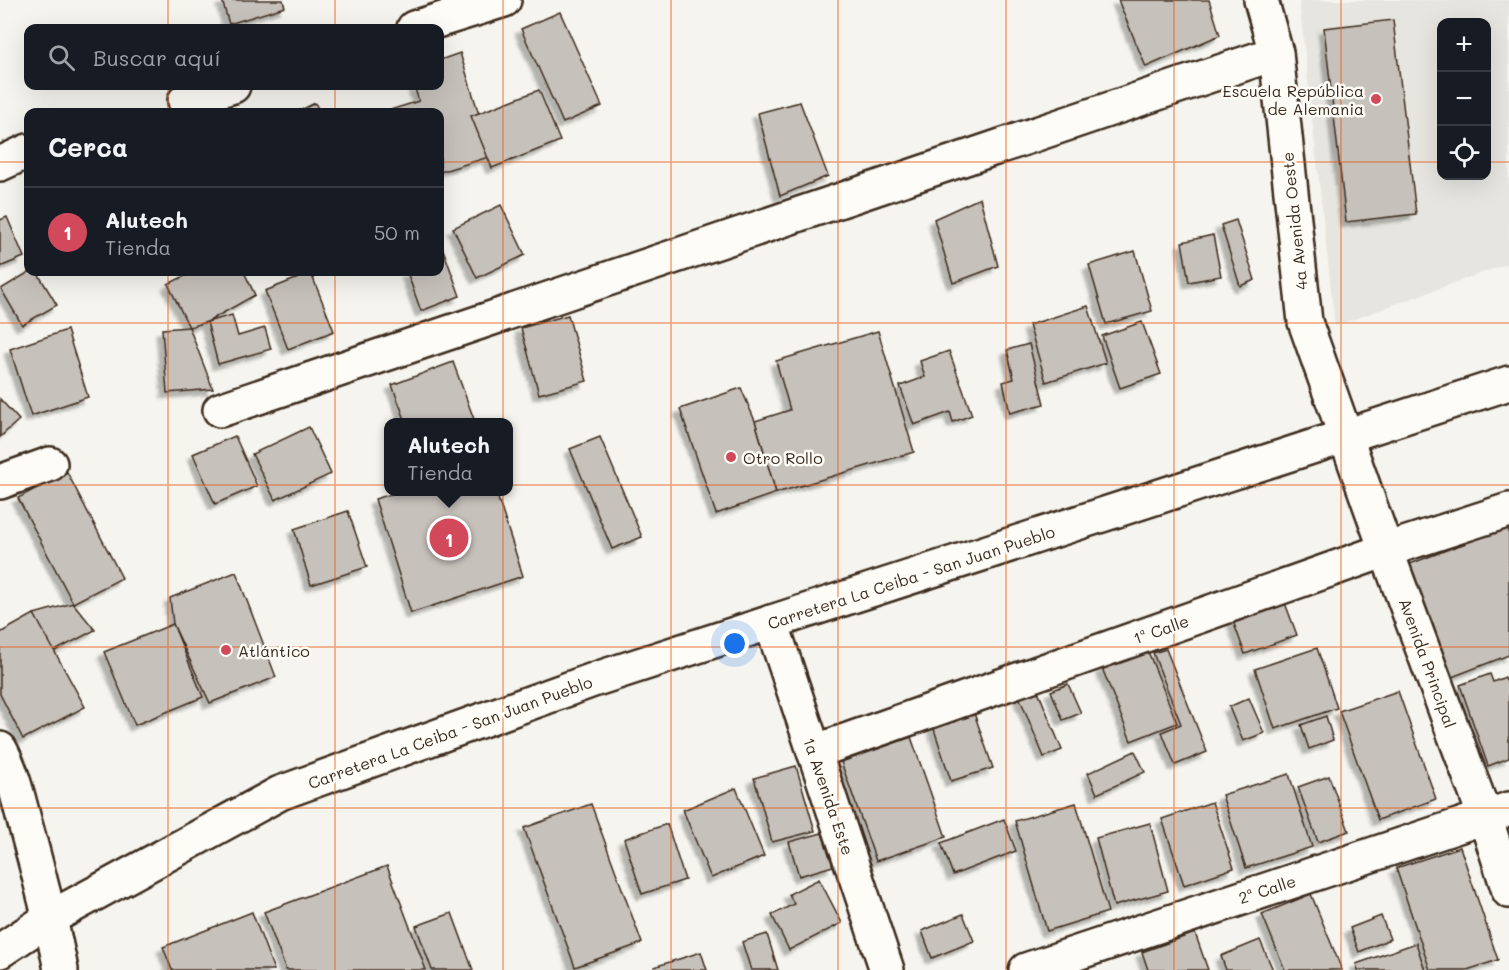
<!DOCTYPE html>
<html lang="es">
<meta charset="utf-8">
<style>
body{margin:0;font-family:Mali,sans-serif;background:#242831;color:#f1f3f6}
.controls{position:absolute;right:18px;top:18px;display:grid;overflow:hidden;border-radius:12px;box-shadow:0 6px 24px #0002}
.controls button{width:54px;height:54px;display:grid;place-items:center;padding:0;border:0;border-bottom:2px solid #363941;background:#171b24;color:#f1f3f6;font:30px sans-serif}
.you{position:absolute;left:735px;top:644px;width:21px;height:21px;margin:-15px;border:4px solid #fff;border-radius:50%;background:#1a73e8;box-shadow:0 0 0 9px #1a73e833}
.badge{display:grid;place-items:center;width:39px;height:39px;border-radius:50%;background:#d1495b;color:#fff;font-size:20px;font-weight:700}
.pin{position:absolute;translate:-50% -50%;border:3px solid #fff;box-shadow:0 2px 6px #0006}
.popup{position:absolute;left:384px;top:418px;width:129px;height:78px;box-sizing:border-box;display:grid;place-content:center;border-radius:12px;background:#171b24;filter:drop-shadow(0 2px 4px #0005);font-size:20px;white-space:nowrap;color:#9ea1a6}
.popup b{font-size:22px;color:#f1f3f6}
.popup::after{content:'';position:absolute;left:50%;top:100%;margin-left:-12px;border:12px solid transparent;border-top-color:#171b24}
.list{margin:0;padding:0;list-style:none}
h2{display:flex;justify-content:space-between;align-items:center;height:78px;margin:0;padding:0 24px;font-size:26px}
h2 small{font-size:20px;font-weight:400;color:#9ea1a6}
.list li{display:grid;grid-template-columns:39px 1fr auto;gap:18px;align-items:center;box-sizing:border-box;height:90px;padding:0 24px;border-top:2px solid #363941}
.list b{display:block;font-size:22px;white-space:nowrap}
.list p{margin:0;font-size:20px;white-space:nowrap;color:#9ea1a6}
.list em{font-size:20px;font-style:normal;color:#9ea1a6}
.icon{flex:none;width:33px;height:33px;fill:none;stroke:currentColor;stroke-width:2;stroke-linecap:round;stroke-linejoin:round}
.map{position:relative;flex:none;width:1509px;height:970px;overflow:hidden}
.search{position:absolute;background:#171b24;box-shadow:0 6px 24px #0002;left:24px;top:24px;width:420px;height:66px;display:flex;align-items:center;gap:15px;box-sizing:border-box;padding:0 21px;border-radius:12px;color:#9ea1a6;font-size:22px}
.panel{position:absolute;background:#171b24;box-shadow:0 6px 24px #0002;left:24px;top:108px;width:420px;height:168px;border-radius:12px}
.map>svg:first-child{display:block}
.built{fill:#e7e5df;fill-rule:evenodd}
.building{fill:#c7c1bb;stroke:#3b2a1e;stroke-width:1.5;filter:url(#shadow)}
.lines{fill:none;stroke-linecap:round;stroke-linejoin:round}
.street-casing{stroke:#3b2a1e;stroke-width:38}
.primary-casing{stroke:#3b2a1e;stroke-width:38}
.street{stroke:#fdfcf7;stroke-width:33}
.primary{stroke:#fdfcf7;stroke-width:33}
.grid{fill:none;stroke:#e8590c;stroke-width:1.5;stroke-opacity:0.55}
.poi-dot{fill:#d1495b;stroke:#fdfcf7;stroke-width:2}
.labels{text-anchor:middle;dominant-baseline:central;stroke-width:5;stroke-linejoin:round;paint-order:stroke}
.poi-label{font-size:16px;fill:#3b2a1e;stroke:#fdfcf7;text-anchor:start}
.street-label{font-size:16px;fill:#3b2a1e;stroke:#fdfcf7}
</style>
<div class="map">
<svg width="1509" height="970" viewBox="0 0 1509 970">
<defs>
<filter id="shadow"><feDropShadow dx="-5.5" dy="5.5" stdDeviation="1.5" flood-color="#0004"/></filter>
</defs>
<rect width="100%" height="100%" fill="#f5f4ee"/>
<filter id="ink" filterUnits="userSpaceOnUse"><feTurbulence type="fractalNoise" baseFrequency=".0167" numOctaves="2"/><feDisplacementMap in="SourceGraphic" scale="12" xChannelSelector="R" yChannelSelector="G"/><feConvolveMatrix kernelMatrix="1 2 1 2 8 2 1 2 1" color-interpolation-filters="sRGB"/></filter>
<g filter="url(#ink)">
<!-- built -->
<path class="built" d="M1299,0H1509V263L1335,326ZM1442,22H1486V176H1442Z"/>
<!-- building -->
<g class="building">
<polygon points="222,0 283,0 285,7 229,24"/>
<polygon points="1118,0 1209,0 1220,35 1146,67"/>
<polygon points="560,12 602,106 563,123 521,29"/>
<polygon points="1393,20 1416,214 1346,222 1324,28"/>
<polygon points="460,53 492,156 440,172 440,112 390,112 390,110 419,101 414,86 440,86 440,60"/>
<polygon points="539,90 560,141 492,168 471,116"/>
<polygon points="800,102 828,176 780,196 758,113"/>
<polygon points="315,103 320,112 297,112"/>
<polygon points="980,198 998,266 953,283 934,219"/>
<polygon points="501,205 525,255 477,278 453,228"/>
<polygon points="7,217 24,257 0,267 0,220"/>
<polygon points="1236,220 1255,280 1240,286 1221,225"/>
<polygon points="1213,235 1221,276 1189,282 1182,242"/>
<polygon points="440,241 460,296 421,311 407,272 440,272"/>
<polygon points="1135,251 1152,311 1106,324 1089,265"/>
<polygon points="29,272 37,272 57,305 22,325 1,289"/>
<polygon points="193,272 244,272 255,295 207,322 189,327 168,284"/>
<polygon points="311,273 334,331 288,349 265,291"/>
<polygon points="1088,306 1106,363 1046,382 1029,325"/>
<polygon points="232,315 238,336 265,328 271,349 218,364 207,322"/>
<polygon points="568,315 587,381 539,394 521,328"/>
<polygon points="1142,322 1161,374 1120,388 1102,336"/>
<polygon points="189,327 213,389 167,393 162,329"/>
<polygon points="67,330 88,397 31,416 10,349"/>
<polygon points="878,331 914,452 776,493 755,421 790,410 776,361"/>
<polygon points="1029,344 1044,404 1010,413 1003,382 1014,379 1007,350"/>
<polygon points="949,351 972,415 953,422 950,412 914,425 900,386 925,377 920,361"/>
<polygon points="453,362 475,422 406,422 392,385"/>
<polygon points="741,388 755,421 776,493 716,514 680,409"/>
<polygon points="0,399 19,420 0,437"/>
<polygon points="309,427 331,474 275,500 252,454"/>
<polygon points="235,436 257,486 215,504 193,454"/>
<polygon points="600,437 642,537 612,549 570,449"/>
<polygon points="67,472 122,578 73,603 18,498"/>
<polygon points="398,492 496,492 523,576 411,613 375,499"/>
<polygon points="348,511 367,567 311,585 294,529"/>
<polygon points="1509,526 1509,655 1452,677 1410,564"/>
<polygon points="236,572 276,677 210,703 173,624 170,598"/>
<polygon points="73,603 95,630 53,652 34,614"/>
<polygon points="1285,603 1297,635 1245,654 1233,621"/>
<polygon points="34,614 85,707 23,739 0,694 0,633"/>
<polygon points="173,624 203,697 135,725 104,652"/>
<polygon points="1317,648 1337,708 1275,729 1255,669"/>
<polygon points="1147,649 1177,723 1131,741 1102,668"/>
<polygon points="1166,649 1207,752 1175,765 1162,732 1181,724 1153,653"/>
<polygon points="1490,674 1493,682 1505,677 1509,688 1509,758 1488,766 1460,685"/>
<polygon points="1068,684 1081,713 1063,720 1051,691"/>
<polygon points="1036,686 1062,750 1044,757 1018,694"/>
<polygon points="1398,691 1436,799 1378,820 1339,711"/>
<polygon points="1249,698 1264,733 1243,741 1229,707"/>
<polygon points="974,713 993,768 951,781 933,726"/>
<polygon points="1326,716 1333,740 1309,749 1301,725"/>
<polygon points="911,737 946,837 876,861 841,762"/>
<polygon points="1135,751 1145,772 1097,794 1088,773"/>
<polygon points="796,766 815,831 772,842 754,778"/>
<polygon points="1289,774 1312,847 1246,868 1222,795"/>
<polygon points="1329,776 1349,831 1318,842 1298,787"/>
<polygon points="736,788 764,856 711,878 683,810"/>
<polygon points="1212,802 1234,868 1184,885 1162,819"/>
<polygon points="1076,803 1108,912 1047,931 1015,821"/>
<polygon points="591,804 642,943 575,967 524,828"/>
<polygon points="1004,819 1016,851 953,875 941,843"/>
<polygon points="1150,823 1168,891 1114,906 1096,838"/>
<polygon points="667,824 685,880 642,894 624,839"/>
<polygon points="822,833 833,866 799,876 789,842"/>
<polygon points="1460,847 1498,960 1467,970 1430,970 1396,868"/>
<polygon points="387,866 426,970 286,970 264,912"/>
<polygon points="819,879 842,923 789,950 772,915 794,904 789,894"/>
<polygon points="1311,894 1342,970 1285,970 1262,914"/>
<polygon points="252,912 274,970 172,970 163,947"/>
<polygon points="452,913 473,970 432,970 416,926"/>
<polygon points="963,914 974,941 932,958 922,931"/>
<polygon points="1381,916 1390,939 1359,952 1350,928"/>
<polygon points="1195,933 1208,970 1148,970 1142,952"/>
<polygon points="767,934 778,970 751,970 742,942"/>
<polygon points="1260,940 1273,970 1226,970 1221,956"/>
<polygon points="1416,943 1425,970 1358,970 1356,964"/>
<polygon points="701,952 707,970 655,970 654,967"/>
</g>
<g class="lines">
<defs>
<g id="street">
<polyline points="1261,0 1276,53 1305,322 1386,550 1485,817 1509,891"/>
<polyline points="414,28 504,0"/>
<polyline points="185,101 233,86"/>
<polyline points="0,164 28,151"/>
<polyline points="220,410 1276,53"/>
<polyline points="0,482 50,464"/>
<polyline points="771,622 887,970"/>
<path d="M0,749C13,772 19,802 26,827C39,875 52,922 61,970"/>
<polyline points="814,752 1386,550 1509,510"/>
<polyline points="1026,970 1509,809"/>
</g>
<polyline id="primary" points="0,951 50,918 280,793 596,679 1509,383"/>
</defs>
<!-- street casing -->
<use href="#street" class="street-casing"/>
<!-- primary casing -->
<use href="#primary" class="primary-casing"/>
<!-- street -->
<use href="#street" class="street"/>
<!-- primary -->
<use href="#primary" class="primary"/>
</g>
</g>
<!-- grid -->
<path class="grid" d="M168,0V28M335,0V28M503,0V970M671,0V970M838,0V970M1006,0V970M1174,0V970M1341,0V970M168,86V112M335,86V112M0,162H28M440,162H1442M1486,162H1509M168,272V970M335,272V970M0,323H1509M0,485H1509M0,647H1509M0,808H1509"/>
<!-- markers -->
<g class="poi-dot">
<circle cx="1376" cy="99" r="6"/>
<circle cx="731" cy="457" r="6"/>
<circle cx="226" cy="650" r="6"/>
</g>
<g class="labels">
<!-- poi labels -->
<g class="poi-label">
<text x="1364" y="90" text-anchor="end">Escuela República<tspan x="1364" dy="18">de Alemania</tspan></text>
<text x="743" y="457">Otro Rollo</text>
<text x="238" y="650">Atlántico</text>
</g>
<!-- street labels -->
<g class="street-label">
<text transform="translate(1294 221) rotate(-96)">4a Avenida Oeste</text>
<text transform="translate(911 577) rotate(-18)">Carretera La Ceiba - San Juan Pueblo</text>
<text transform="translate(1161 629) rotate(-19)">1ª Calle</text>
<text transform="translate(1428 663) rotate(70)">Avenida Principal</text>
<text transform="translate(450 732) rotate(-20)">Carretera La Ceiba - San Juan Pueblo</text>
<text transform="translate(829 796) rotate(71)">1a Avenida Este</text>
<text transform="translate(1267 889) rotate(-18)">2ª Calle</text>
</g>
</g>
</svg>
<div class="controls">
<button>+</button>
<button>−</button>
<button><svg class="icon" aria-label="locate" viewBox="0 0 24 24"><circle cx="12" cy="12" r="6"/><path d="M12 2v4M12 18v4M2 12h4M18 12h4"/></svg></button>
</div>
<div class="you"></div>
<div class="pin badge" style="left:449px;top:538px">1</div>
<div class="popup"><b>Alutech</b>Tienda</div>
<div class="search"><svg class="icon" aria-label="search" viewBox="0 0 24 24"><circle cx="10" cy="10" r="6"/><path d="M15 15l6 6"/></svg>Buscar aquí</div>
<section class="panel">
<h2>Cerca<small></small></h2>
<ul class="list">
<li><span class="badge">1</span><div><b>Alutech</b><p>Tienda</p></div><em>50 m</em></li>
</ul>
</section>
</div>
